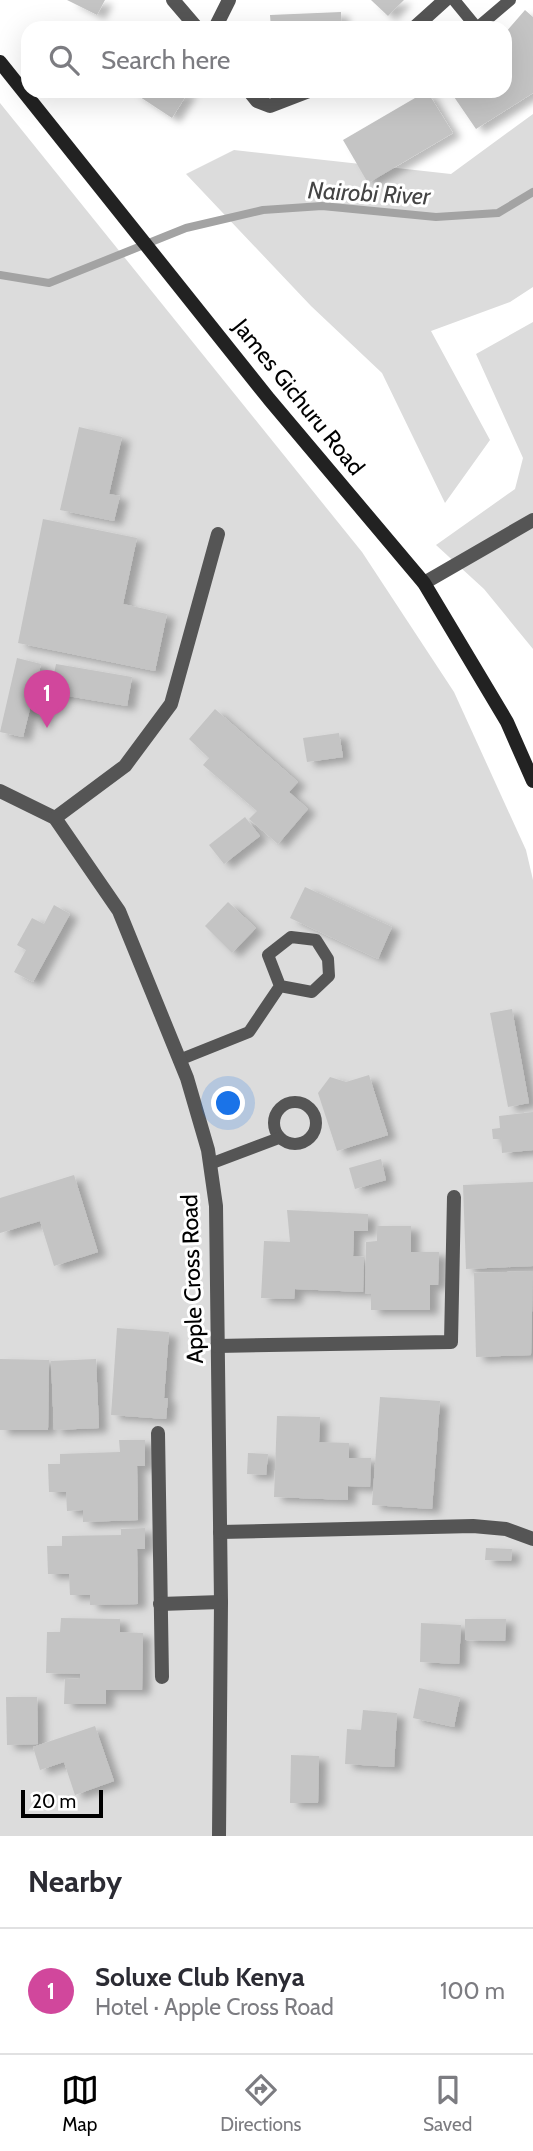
<!DOCTYPE html>
<meta charset="utf-8">
<style>
body{margin:0;font-family:Cabin,sans-serif;background:#f2f2f3;color:#2b2b33}
.scale{position:absolute;left:21px;bottom:18px;width:82px;box-sizing:border-box;padding-left:7px;border:4px solid #000;border-top:0;font-size:19px;line-height:24px;white-space:nowrap;color:#000;-webkit-text-stroke:5px #fff;paint-order:stroke}
.you{position:absolute;left:229px;top:1104px;width:24px;height:24px;margin:-18px;border:5px solid #fff;border-radius:50%;background:#1a73e8;box-shadow:0 0 0 10px #1a73e833}
.badge{display:grid;place-items:center;width:46px;height:46px;border-radius:50%;background:#000;color:#fff;font-size:23px;font-weight:700}
.pin{position:absolute;translate:-50% -58px;filter:drop-shadow(0 2px 4px #0008)}
.pin::after{content:'';position:absolute;top:37px;width:24px;height:21px;background:inherit;clip-path:polygon(0 0,100% 0,50% 100%)}
.list{margin:0;padding:0;list-style:none}
h2{display:flex;justify-content:space-between;align-items:center;height:91px;margin:0;padding:0 28px;font-size:30px}
h2 small{font-size:23px;font-weight:400;color:#7c7c81}
.list li{display:grid;grid-template-columns:46px 1fr auto;gap:21px;align-items:center;box-sizing:border-box;height:126px;padding:0 28px;border-top:2px solid #e1e1e2}
.list b{display:block;font-size:26px;white-space:nowrap}
.list p{margin:0;font-size:23px;white-space:nowrap;color:#7c7c81}
.list em{font-size:23px;font-style:normal;color:#7c7c81}
.icon{flex:none;width:38px;height:38px;fill:none;stroke:currentColor;stroke-width:2;stroke-linecap:round;stroke-linejoin:round}
.map{position:relative;flex:none;width:533px;height:1836px;overflow:hidden}
.search{position:absolute;background:#fff;box-shadow:0 7px 28px #0002;left:21px;right:21px;top:21px;height:77px;display:flex;align-items:center;gap:18px;box-sizing:border-box;padding:0 24px;border-radius:21px;color:#7c7c81;font-size:26px}
.sheet{height:217px;background:#fff}
nav{display:flex;justify-content:space-around;align-items:center;box-sizing:border-box;height:98px;border-top:2px solid #e1e1e2;background:#fff;font-size:19px;color:#7c7c81}
nav a{display:grid;justify-items:center;gap:4px}
nav .on{color:#000}
.map>svg:first-child{display:block}
.green{fill:#dcdcdc}
.lines{fill:none;stroke-linecap:round;stroke-linejoin:round}
.stream{stroke:#a3a3a3;stroke-width:8}
.building{fill:#c4c4c4;filter:url(#shadow)}
.service{stroke:#555;stroke-width:12}
.minor{stroke:#555;stroke-width:14}
.secondary{stroke:#222;stroke-width:14}
.labels{text-anchor:middle;dominant-baseline:central;stroke-width:6;stroke-linejoin:round;paint-order:stroke}
.street-label{font-size:23px;fill:#000;stroke:#fff}
.water-label{font-size:24px;font-style:italic;fill:#444;stroke:#fff}
</style>
<div class="map">
<svg width="533" height="1836" viewBox="0 0 533 1836">
<defs>
<filter id="shadow"><feDropShadow dx="8" dy="4.5" stdDeviation="3.5" flood-color="#0004"/></filter>
</defs>
<rect width="100%" height="100%" fill="#fff"/>
<!-- green -->
<g class="green">
<polygon points="0,103 362,552 454,692 526,850 533,880 533,1836 0,1836"/>
<polygon points="533,114 533,287 510,302 431,331 490,440 445,503 382,373 311,306 186,174 234,150 451,174"/>
<polygon points="533,322 533,649 484,589 436,545 515,489 523,458 476,354"/>
</g>
<g class="lines">
<!-- stream -->
<polyline class="stream" points="0,275 49,283 186,228 263,210 322,206 436,217 498,213 533,192"/>
</g>
<!-- building -->
<g class="building">
<polygon points="67,0 105,0 97,15"/>
<polygon points="371,0 404,0 388,16"/>
<polygon points="525,10 533,17 533,93 476,129 450,91 505,91 505,33"/>
<polygon points="341,12 342,28 271,28 270,15"/>
<polygon points="131,91 189,91 172,118"/>
<polygon points="427,91 453,133 368,183 343,140"/>
<polygon points="79,427 122,437 109,494 120,496 114,521 60,510"/>
<polygon points="43,519 137,538 123,604 167,614 155,671 18,643"/>
<polygon points="17,658 41,664 23,737 0,732"/>
<polygon points="56,664 132,677 127,706 50,693"/>
<polygon points="215,709 298,782 289,792 308,809 278,844 249,819 257,811 203,765 209,758 189,739"/>
<polygon points="339,733 343,757 307,762 303,738"/>
<polygon points="245,817 260,836 224,864 209,845"/>
<polygon points="305,887 392,927 378,959 290,918"/>
<polygon points="228,902 256,928 232,953 205,926"/>
<polygon points="54,905 70,914 33,982 14,972 26,950 17,945 32,918 44,924"/>
<polygon points="512,1009 529,1103 508,1107 490,1013"/>
<polygon points="369,1075 388,1135 337,1151 318,1093 330,1077 346,1082"/>
<polygon points="533,1112 533,1150 502,1153 501,1139 493,1139 492,1129 500,1128 499,1116"/>
<polygon points="381,1159 386,1180 355,1189 349,1168"/>
<polygon points="74,1175 98,1252 54,1266 40,1221 0,1233 0,1198"/>
<polygon points="533,1182 533,1266 466,1269 463,1185"/>
<polygon points="287,1210 368,1214 368,1231 354,1231 353,1256 364,1257 363,1292 295,1289 294,1299 261,1298 264,1241 290,1242"/>
<polygon points="377,1226 411,1226 411,1252 439,1252 438,1285 430,1285 430,1310 371,1310 371,1294 365,1293 366,1242 377,1241"/>
<polygon points="533,1271 531,1355 476,1357 474,1273"/>
<polygon points="117,1328 169,1332 164,1398 168,1398 166,1419 111,1415"/>
<polygon points="0,1359 49,1360 48,1430 0,1430"/>
<polygon points="96,1359 99,1428 54,1430 51,1361"/>
<polygon points="380,1397 440,1401 432,1509 372,1505"/>
<polygon points="277,1416 320,1417 319,1442 349,1443 349,1458 371,1458 370,1487 348,1486 348,1500 274,1497"/>
<polygon points="119,1440 145,1440 145,1466 137,1466 138,1520 83,1522 83,1510 67,1511 66,1492 49,1492 48,1464 60,1464 60,1454 120,1452"/>
<polygon points="248,1453 268,1454 266,1475 247,1474"/>
<polygon points="145,1528 145,1549 137,1549 138,1604 90,1605 90,1595 70,1595 69,1574 48,1574 47,1546 62,1546 62,1536 121,1535 121,1529"/>
<polygon points="486,1548 512,1549 511,1561 485,1560"/>
<polygon points="61,1618 120,1619 120,1632 143,1633 142,1690 106,1690 106,1704 64,1704 65,1678 80,1679 80,1674 46,1673 47,1632 60,1632"/>
<polygon points="465,1619 506,1619 505,1641 465,1640"/>
<polygon points="421,1623 461,1625 459,1664 420,1662"/>
<polygon points="419,1688 460,1697 454,1727 413,1718"/>
<polygon points="6,1697 37,1697 38,1744 7,1745"/>
<polygon points="363,1710 397,1713 394,1767 345,1764 347,1729 361,1730"/>
<polygon points="95,1726 114,1781 75,1795 64,1762 40,1770 33,1747"/>
<polygon points="291,1755 319,1756 318,1803 290,1803"/>
</g>
<g class="lines">
<!-- service -->
<g class="service">
<polyline points="454,0 477,28"/>
<polyline points="477,28 510,0"/>
<polyline points="179,1060 249,1032 280,986 268,955 291,937 316,940 328,959 329,976 312,992 280,986"/>
<circle cx="295" cy="1123" r="21"/>
<polyline points="210,1164 279,1138"/>
</g>
<!-- minor -->
<g class="minor">
<polyline points="173,0 197,28"/>
<polyline points="215,28 229,0"/>
<polyline points="414,28 445,0"/>
<polyline points="249,91 257,101 270,106 309,91"/>
<polyline points="424,583 533,520"/>
<polyline points="0,791 55,818 119,911 187,1078 208,1150 216,1206 221,1602 219,1836"/>
<polyline points="55,818 125,766 171,704 218,534"/>
<polyline points="217,1346 451,1342 454,1197"/>
<polyline points="158,1433 162,1677"/>
<polyline points="220,1532 473,1526 506,1529 533,1539"/>
<polyline points="160,1604 221,1602"/>
</g>
<!-- secondary -->
<polyline class="secondary" points="0,62 269,399 424,583 507,722 533,781"/>
</g>
<g class="labels">
<!-- street labels -->
<g class="street-label">
<text transform="translate(299 397) rotate(51)">James Gichuru Road</text>
<text transform="translate(192 1279) rotate(-92)">Apple Cross Road</text>
</g>
<!-- water labels -->
<g class="water-label">
<text transform="translate(369 193) rotate(3)">Nairobi River</text>
</g>
</g>
</svg>
<div class="scale">20 m</div>
<div class="you"></div>
<div class="pin badge" style="left:47px;top:728px;background:#d1479c">1</div>
<div class="search"><svg class="icon" aria-label="search" viewBox="0 0 24 24"><circle cx="10" cy="10" r="6"/><path d="M15 15l6 6"/></svg>Search here</div>
</div>
<section class="sheet">
<h2>Nearby<small></small></h2>
<ul class="list">
<li><span class="badge" style="background:#d1479c">1</span><div><b>Soluxe Club Kenya</b><p>Hotel · Apple Cross Road</p></div><em>100 m</em></li>
</ul>
</section>
<nav>
<a class="on"><svg class="icon" aria-label="map" viewBox="0 0 24 24"><path d="M3 6l6-2 6 2 6-2v14l-6 2-6-2-6 2zM9 4v14M15 6v14"/></svg>Map</a>
<a><svg class="icon" aria-label="directions" viewBox="0 0 24 24"><path d="M12 3l9 9-9 9-9-9zM9 14v-3h6M13 9l2 2-2 2"/></svg>Directions</a>
<a><svg class="icon" aria-label="saved" viewBox="0 0 24 24"><path d="M7 4h10v16l-5-4-5 4z"/></svg>Saved</a>
</nav>
